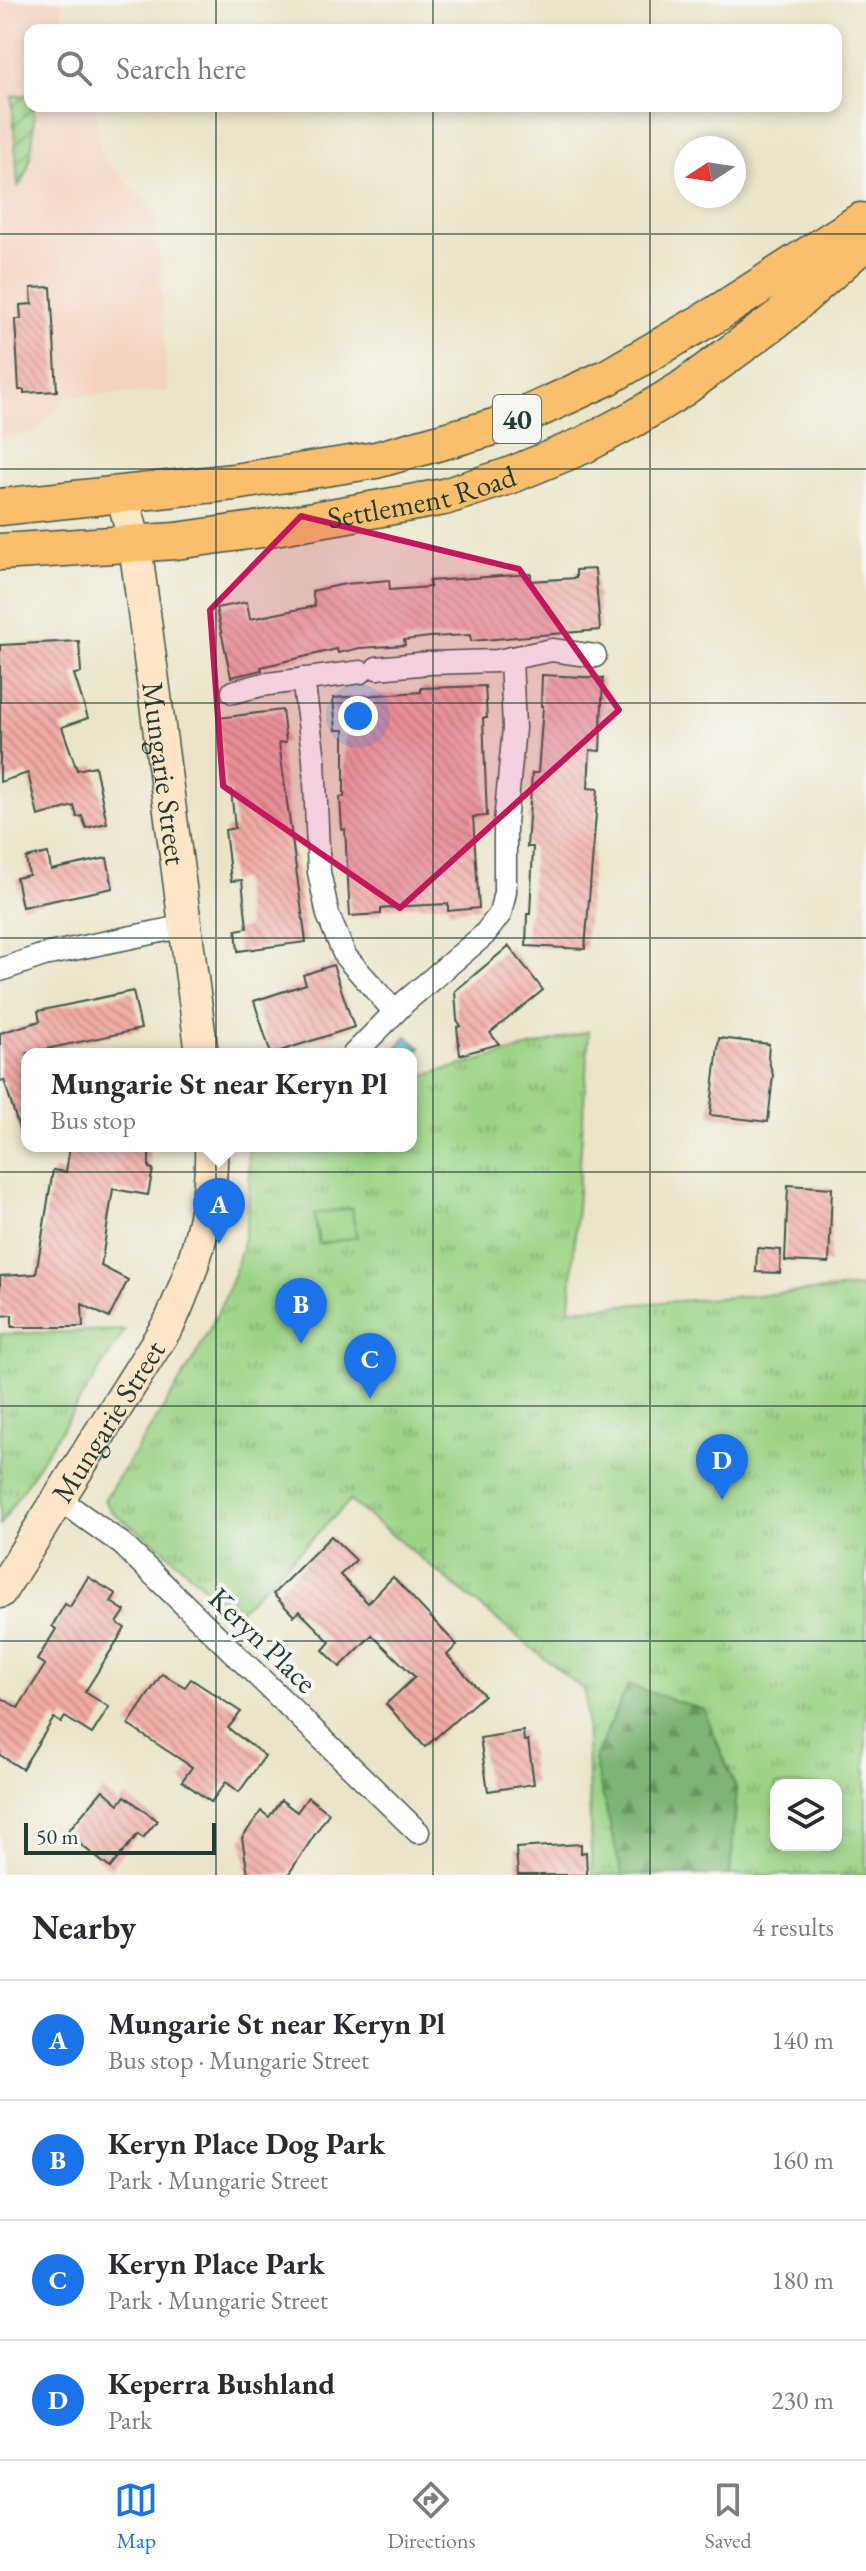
<!DOCTYPE html>
<meta charset="utf-8">
<style>
body{margin:0;font-family:"EB Garamond",serif;background:#f7f7f7;color:#2b2b33}
.controls{position:absolute;right:24px;bottom:24px;display:grid;overflow:hidden;border-radius:16px;box-shadow:0 4px 12px #0003}
.controls button{width:72px;height:72px;display:grid;place-items:center;padding:0;border:0;border-bottom:2px solid #e1e1e2;background:#fff;color:#2b2b33;font:40px sans-serif}
.compass{position:absolute;left:674px;top:136px;width:72px;height:72px;border-radius:50%;background:#fff;box-shadow:0 4px 12px #0003;rotate:258deg}
.scale{position:absolute;left:24px;bottom:20px;width:192px;box-sizing:border-box;padding-left:8px;border:4px solid #1f3d34;border-top:0;font-size:22px;line-height:28px;white-space:nowrap;color:#1f3d34;-webkit-text-stroke:6px #f6f6f2;paint-order:stroke}
.you{position:absolute;left:358px;top:716px;width:28px;height:28px;margin:-20px;border:6px solid #fff;border-radius:50%;background:#1a73e8;box-shadow:0 0 0 12px #1a73e833}
.badge{display:grid;place-items:center;width:52px;height:52px;border-radius:50%;background:#1a73e8;color:#fff;font-size:26px;font-weight:700}
.pin{position:absolute;translate:-50% -66px;filter:drop-shadow(0 2px 4px #0008)}
.pin::after{content:'';position:absolute;top:42px;width:28px;height:24px;background:inherit;clip-path:polygon(0 0,100% 0,50% 100%)}
.popup{position:absolute;left:21px;top:1048px;width:396px;height:104px;box-sizing:border-box;display:grid;place-content:center;border-radius:16px;background:#fff;filter:drop-shadow(0 2px 6px #0005);font-size:26px;white-space:nowrap;color:#7c7c81}
.popup b{font-size:30px;color:#2b2b33}
.popup::after{content:'';position:absolute;left:50%;top:100%;margin-left:-16px;border:16px solid transparent;border-top-color:#fff}
.list{margin:0;padding:0;list-style:none}
h2{display:flex;justify-content:space-between;align-items:center;height:104px;margin:0;padding:0 32px;font-size:34px}
h2 small{font-size:26px;font-weight:400;color:#7c7c81}
.list li{display:grid;grid-template-columns:52px 1fr auto;gap:24px;align-items:center;box-sizing:border-box;height:120px;padding:0 32px;border-top:2px solid #e1e1e2}
.list b{display:block;font-size:30px;white-space:nowrap}
.list p{margin:0;font-size:26px;white-space:nowrap;color:#7c7c81}
.list em{font-size:26px;font-style:normal;color:#7c7c81}
.icon{flex:none;width:44px;height:44px;fill:none;stroke:currentColor;stroke-width:2;stroke-linecap:round;stroke-linejoin:round}
.map{position:relative;flex:none;width:866px;height:1875px;overflow:hidden}
.search{position:absolute;background:#fff;box-shadow:0 4px 12px #0003;left:24px;right:24px;top:24px;height:88px;display:flex;align-items:center;gap:20px;box-sizing:border-box;padding:0 28px;border-radius:16px;color:#7c7c81;font-size:30px}
.sheet{height:584px;background:#fff}
nav{display:flex;justify-content:space-around;align-items:center;box-sizing:border-box;height:112px;border-top:2px solid #e1e1e2;background:#fff;font-size:22px;color:#7c7c81}
nav a{display:grid;justify-items:center;gap:4px}
nav .on{color:#1a73e8}
.map>svg:first-child{display:block}
.built{fill:#f4d3c0}
.grass{fill:url(#grass-tufts);stroke:#5e885d;stroke-width:2;fill-rule:evenodd}
.forest{fill:url(#forest-firs);stroke:#4e7a54;stroke-width:2}
.garden{fill:url(#garden-furrows);stroke:#5e885d;stroke-width:2}
.pitch{fill:#9cd486;stroke:#5e885d;stroke-width:2}
.water{fill:url(#water-waves);stroke:#397c82;stroke-width:2}
.building{fill:url(#building-back-hatch)}
.lines{fill:none;stroke-linecap:round;stroke-linejoin:round}
.street-casing{stroke:#3e564a;stroke-width:25}
.secondary-casing{stroke:#3e564a;stroke-width:35}
.primary-casing{stroke:#3e564a;stroke-width:39}
.street{stroke:#fff;stroke-width:22}
.secondary{stroke:#fde5c5;stroke-width:32}
.primary{stroke:#f9bf6d;stroke-width:36}
.marked{fill:#c2185b;fill-opacity:0.2;stroke:#c2185b;stroke-width:6;stroke-linejoin:round}
.grid{fill:none;stroke:#1f3d34;stroke-width:2;stroke-opacity:0.55}
.labels{text-anchor:middle;dominant-baseline:central;stroke-width:8;stroke-linejoin:round;paint-order:stroke}
.shield{fill:#f6f6f2;stroke:#60746d;stroke-width:2}
.shield-label{font-size:28px;font-weight:bold;fill:#1f3d34}
.street-label{font-size:30px;fill:#1f3d34;stroke:#f6f6f2}
</style>
<div class="map">
<svg width="866" height="1875" viewBox="0 0 866 1875">
<defs>
<pattern id="grass-tufts" width="24" height="20" patternUnits="userSpaceOnUse" patternTransform="scale(2)"><rect width="24" height="20" fill="#9cd486"/><path d="M3 7l-1-3M5 7V3M7 7l1-3M15 17l-1-3M17 17v-4M19 17l1-3" fill="none" stroke="#7fad6e"/></pattern>
<pattern id="forest-firs" width="22" height="20" patternUnits="userSpaceOnUse" patternTransform="scale(2)"><rect width="22" height="20" fill="#7db673"/><path d="M5 1l3.5 6h-7zM16 11l3.5 6h-7z" fill="#66955f"/></pattern>
<pattern id="garden-furrows" width="10" height="10" patternUnits="userSpaceOnUse" patternTransform="scale(2)"><rect width="10" height="10" fill="#9cd486"/><path d="M-1 1l2-2M0 10L10 0M9 11l2-2" fill="none" stroke="#7fad6e"/></pattern>
<pattern id="water-waves" width="16" height="10" patternUnits="userSpaceOnUse" patternTransform="scale(2)"><rect width="16" height="10" fill="#53bcd0"/><path d="M0 5q4-4 8 0t8 0" fill="none" stroke="#449aaa"/></pattern>
<pattern id="building-back-hatch" width="6" height="6" patternUnits="userSpaceOnUse" patternTransform="scale(2)"><rect width="6" height="6" fill="#f1aba5"/><path d="M-1 5l2 2M0 0l6 6M5-1l2 2" fill="none" stroke="#c38c87"/></pattern>
</defs>
<rect width="100%" height="100%" fill="#f6f6f2"/>
<filter id="ink" filterUnits="userSpaceOnUse"><feTurbulence type="fractalNoise" baseFrequency=".0125" numOctaves="2"/><feDisplacementMap in="SourceGraphic" scale="16" xChannelSelector="R" yChannelSelector="G"/><feConvolveMatrix kernelMatrix="1 2 1 2 8 2 1 2 1" color-interpolation-filters="sRGB"/></filter>
<filter id="wash" filterUnits="userSpaceOnUse"><feTurbulence type="fractalNoise" baseFrequency=".006" numOctaves="4" result="noise"/><feDisplacementMap in="SourceGraphic" scale="32" xChannelSelector="R" yChannelSelector="G"/><feGaussianBlur stdDeviation="1.8" result="paint"/><feColorMatrix in="noise" values="0 0 0 0 0 0 0 0 0 0 0 0 0 0 0 0 0 1.4 0 .05"/><feComposite in="paint" operator="in"/></filter>
<g filter="url(#wash)">
<rect width="100%" height="100%" fill="#ece4c8"/>
<!-- built -->
<polygon class="built" points="0,0 61,0 63,30 30,30 30,106 96,106 100,154 157,214 168,391 63,397 51,416 33,433 0,440"/>
<!-- grass -->
<g class="grass">
<path d="M589,1031L570,1309L866,1287V1875H592L585,1691L350,1501L235,1615L162,1548L112,1512L104,1500C152,1423 214,1342 240,1255C250,1219 250,1182 248,1146H411V1079ZM776,1785H836V1845H776Z"/>
<polygon points="125,1330 0,1525 0,1334"/>
</g>
<!-- forest -->
<polygon class="forest" points="628,1685 704,1710 737,1790 730,1875 622,1875 594,1760"/>
<!-- garden -->
<path class="garden" d="M30,95V106H34V109C34,128 32,175 18,186L12,96Z"/>
<!-- pitch -->
<polygon class="pitch" points="351,1208 357,1237 319,1244 314,1214"/>
<!-- water -->
<polygon class="water" points="407,1036 421,1048 411,1059 411,1054 391,1054"/>
<g id="blocks">
<!-- building -->
<g class="building">
<polygon points="51,287 57,391 24,393 24,390 19,390 15,319 21,319 20,305 32,304 31,288"/>
<polygon points="595,569 600,630 471,641 470,635 430,637 404,640 405,645 360,648 338,653 337,649 261,667 262,670 231,677 216,608 247,602 250,619 315,606 312,591 345,584 389,580 390,590 430,587 429,581 531,574 531,581 576,578 576,570"/>
<polygon points="79,641 81,673 74,674 88,718 62,727 77,770 95,766 107,823 86,828 82,816 77,817 74,806 38,816 28,773 0,782 0,645"/>
<polygon points="542,675 603,678 600,751 590,750 588,788 598,789 585,949 526,946 527,914 530,914 533,847 527,847 532,773 538,773 543,706 541,706"/>
<polygon points="485,686 487,718 483,718 487,816 473,817 479,908 448,911 448,904 407,906 381,909 381,914 350,916 345,829 342,830 340,797 344,797 344,730 336,730 333,698 421,692 421,688"/>
<polygon points="282,710 286,742 279,743 306,942 238,951 236,930 247,928 242,880 231,881 225,830 235,828 231,790 226,790 218,718"/>
<polygon points="48,853 51,870 107,858 113,888 22,907 16,878 29,875 26,858"/>
<polygon points="509,946 543,990 490,1033 499,1044 460,1055 457,1027 461,1026 457,1020 455,991"/>
<polygon points="333,965 354,1027 271,1054 254,1001 306,984 303,975"/>
<polygon points="133,991 141,1029 27,1053 27,1137 22,1138 4,1080 0,1081 0,1033 40,1021 38,1011"/>
<polygon points="719,1038 769,1044 768,1058 773,1075 768,1122 710,1115"/>
<polygon points="70,1146 149,1146 149,1168 153,1169 148,1195 113,1189 101,1266 128,1280 109,1318 82,1304 83,1327 12,1327 12,1315 0,1316 0,1276 36,1274 53,1170 66,1172"/>
<polygon points="788,1185 832,1188 829,1263 785,1261"/>
<polygon points="757,1248 781,1250 780,1273 756,1272"/>
<polygon points="331,1536 356,1560 340,1575 368,1603 393,1577 457,1645 447,1655 484,1695 425,1747 386,1704 415,1677 372,1635 340,1667 323,1650 330,1642 299,1611 294,1616 273,1594"/>
<polygon points="88,1577 116,1594 111,1602 125,1611 117,1623 125,1628 85,1692 109,1707 92,1734 65,1717 61,1723 54,1718 22,1769 0,1755 0,1697 18,1708 45,1665 37,1660 56,1629 52,1626 65,1604 70,1607"/>
<polygon points="162,1674 185,1687 191,1679 241,1712 228,1728 265,1756 239,1792 226,1782 211,1802 182,1781 192,1767 128,1725"/>
<polygon points="523,1731 524,1741 528,1740 534,1784 488,1791 480,1738"/>
<polygon points="103,1790 119,1804 125,1796 157,1821 143,1838 138,1834 110,1868 66,1833"/>
<polygon points="308,1797 329,1813 288,1875 248,1875 242,1838 261,1811 269,1817 281,1800 297,1812"/>
<polygon points="581,1844 581,1853 586,1852 587,1875 518,1875 516,1848"/>
</g>
</g>
</g>
<g filter="url(#ink)">
<use href="#blocks" fill-opacity="0" stroke="#3e564a" stroke-width="2"/>
<g class="lines">
<defs>
<g id="street">
<polyline points="377,668 429,663 497,661 552,650 595,656"/>
<polyline points="303,679 314,759 319,872 328,915 345,956 395,1012"/>
<polyline points="233,692 261,685 361,672"/>
<polyline points="0,970 44,955 186,926"/>
<polyline points="354,1054 406,1001 484,935 500,914 505,892 505,823 514,728 511,658"/>
<polyline points="59,1499 122,1544 418,1832"/>
</g>
<g id="secondary">
<path id="s1" d="M122,493L135,544L202,1054"/>
<path id="s2" d="M0,1592L170,1322C195,1267 213,1207 211,1146"/>
</g>
<g id="primary">
<polyline points="0,507 234,482 376,460 508,423 608,377 718,313 861,221"/>
<path id="s3" d="M0,552L176,541L269,528L444,497L509,476L584,445L635,418L682,389L780,317L866,241"/>
</g>
</defs>
<!-- street casing -->
<use href="#street" class="street-casing"/>
<!-- secondary casing -->
<use href="#secondary" class="secondary-casing"/>
<!-- primary casing -->
<use href="#primary" class="primary-casing"/>
<!-- street -->
<use href="#street" class="street"/>
<!-- secondary -->
<use href="#secondary" class="secondary"/>
<!-- primary -->
<use href="#primary" class="primary"/>
</g>
</g>
<!-- marked area -->
<path class="marked" d="M301,516L519,569L619,710L400,908L223,786L210,610Z"/>
<!-- grid -->
<path class="grid" d="M216,0V30M433,0V30M650,0V30M216,106V1875M433,106V1875M650,106V1875M0,234H866M0,469H866M0,703H866M0,938H866M0,1172H866M0,1406H866M0,1641H866"/>
<g class="labels">
<!-- shield labels -->
<rect class="shield" x="493" y="395" width="48" height="48" rx="6"/>
<g class="shield-label">
<text x="517" y="419">40</text>
</g>
<!-- street labels -->
<g class="street-label">
<text stroke="none"><textPath href="#s3" startOffset="426">Settlement Road</textPath></text>
<text stroke="none"><textPath href="#s1" startOffset="284">Mungarie Street</textPath></text>
<text stroke="none"><textPath href="#s2" startOffset="202">Mungarie Street</textPath></text>
<text transform="translate(263 1640) rotate(44)">Keryn Place</text>
</g>
</g>
</svg>
<div class="controls">
<button><svg class="icon" aria-label="layers" viewBox="0 0 24 24"><path d="M12 4l9 5-9 5-9-5zM3 14l9 5 9-5"/></svg></button>
</div>
<svg class="compass" viewBox="-18 -18 36 36"><path d="M0-13l5 13h-10z" fill="#e53935"/><path d="M0 13l5-13h-10z" fill="#7c7c81"/></svg>
<div class="scale">50 m</div>
<div class="you"></div>
<div class="pin badge" style="left:219px;top:1244px">A</div>
<div class="popup"><b>Mungarie St near Keryn Pl</b>Bus stop</div>
<div class="pin badge" style="left:301px;top:1344px">B</div>
<div class="pin badge" style="left:370px;top:1399px">C</div>
<div class="pin badge" style="left:722px;top:1500px">D</div>
<div class="search"><svg class="icon" aria-label="search" viewBox="0 0 24 24"><circle cx="10" cy="10" r="6"/><path d="M15 15l6 6"/></svg>Search here</div>
</div>
<section class="sheet">
<h2>Nearby<small>4 results</small></h2>
<ul class="list">
<li><span class="badge">A</span><div><b>Mungarie St near Keryn Pl</b><p>Bus stop · Mungarie Street</p></div><em>140 m</em></li>
<li><span class="badge">B</span><div><b>Keryn Place Dog Park</b><p>Park · Mungarie Street</p></div><em>160 m</em></li>
<li><span class="badge">C</span><div><b>Keryn Place Park</b><p>Park · Mungarie Street</p></div><em>180 m</em></li>
<li><span class="badge">D</span><div><b>Keperra Bushland</b><p>Park</p></div><em>230 m</em></li>
</ul>
</section>
<nav>
<a class="on"><svg class="icon" aria-label="map" viewBox="0 0 24 24"><path d="M3 6l6-2 6 2 6-2v14l-6 2-6-2-6 2zM9 4v14M15 6v14"/></svg>Map</a>
<a><svg class="icon" aria-label="directions" viewBox="0 0 24 24"><path d="M12 3l9 9-9 9-9-9zM9 14v-3h6M13 9l2 2-2 2"/></svg>Directions</a>
<a><svg class="icon" aria-label="saved" viewBox="0 0 24 24"><path d="M7 4h10v16l-5-4-5 4z"/></svg>Saved</a>
</nav>
